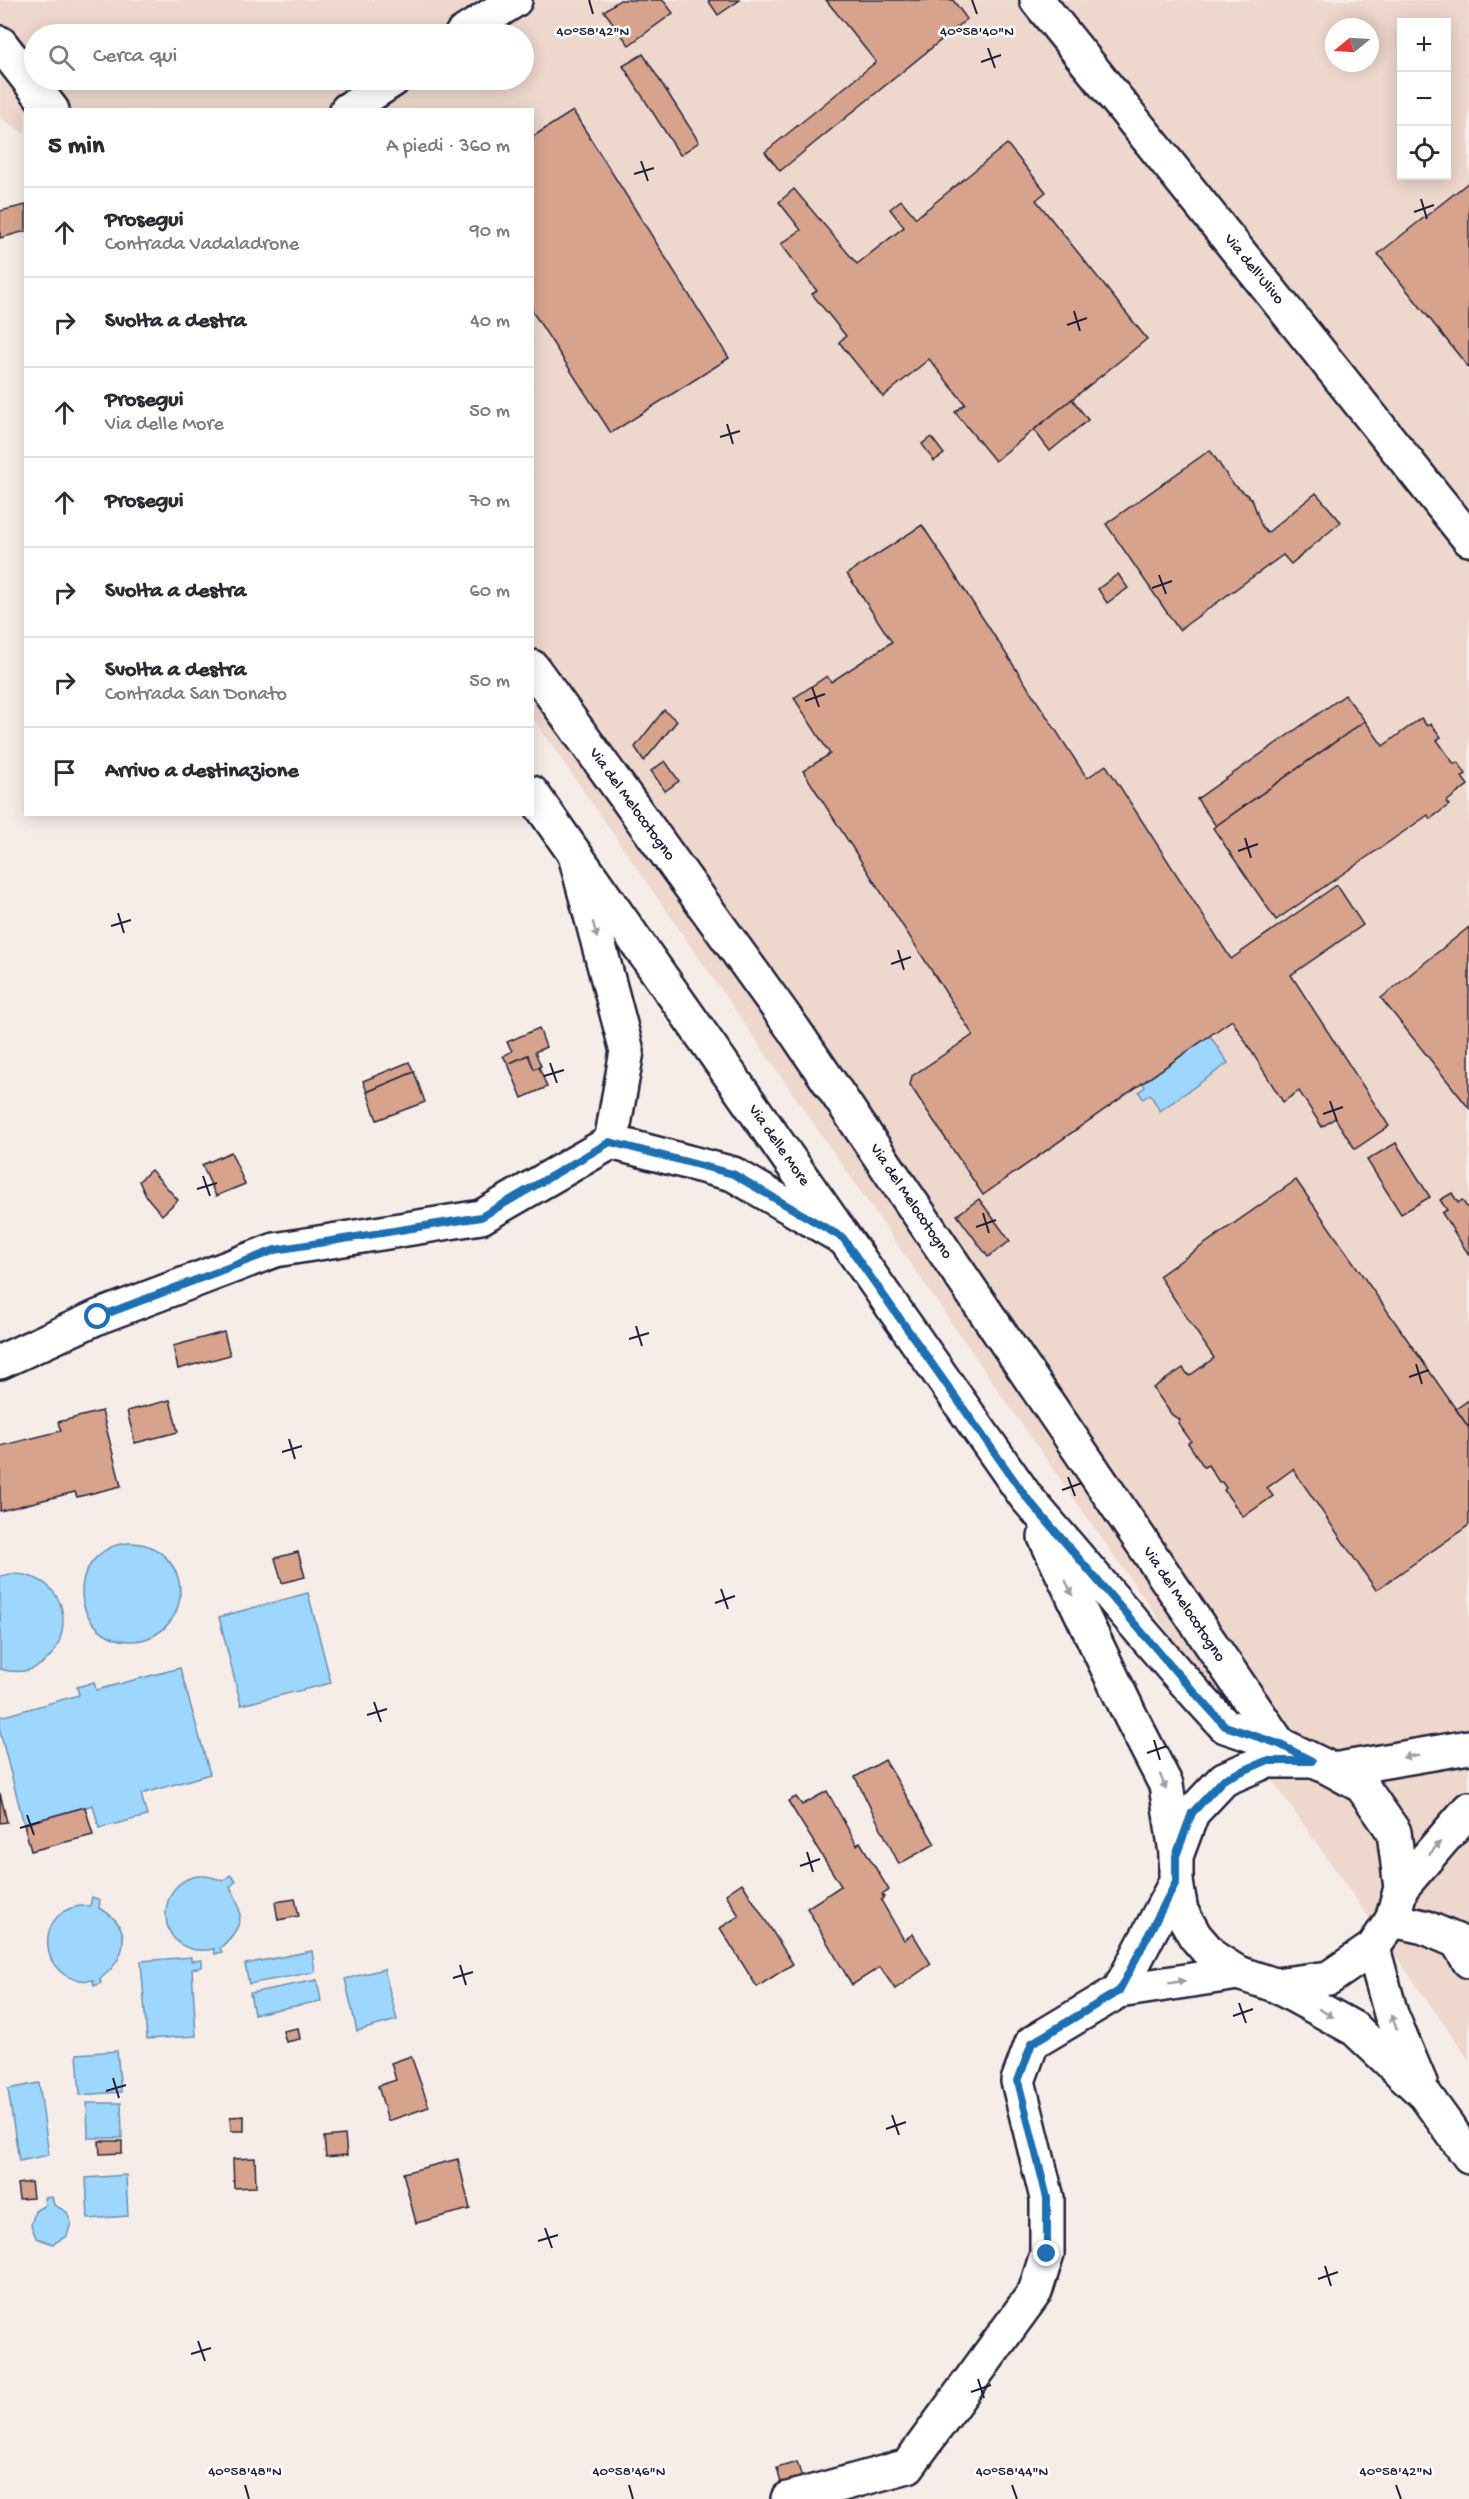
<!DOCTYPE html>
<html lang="it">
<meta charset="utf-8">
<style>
body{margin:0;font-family:"Gochi Hand",sans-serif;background:#f7f7f7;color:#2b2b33}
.controls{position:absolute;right:18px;top:18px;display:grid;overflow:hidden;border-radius:0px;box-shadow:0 3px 15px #0003}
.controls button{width:54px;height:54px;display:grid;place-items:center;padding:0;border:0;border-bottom:2px solid #e1e1e2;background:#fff;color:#2b2b33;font:30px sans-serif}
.compass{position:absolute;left:1325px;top:18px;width:54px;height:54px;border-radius:50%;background:#fff;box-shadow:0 3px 15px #0003;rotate:252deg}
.stop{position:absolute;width:18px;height:18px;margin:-14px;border:4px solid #1f6fb2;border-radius:50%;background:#fff}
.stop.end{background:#1f6fb2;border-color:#fff;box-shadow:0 2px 6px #0008}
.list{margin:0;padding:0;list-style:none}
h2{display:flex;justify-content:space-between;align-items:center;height:78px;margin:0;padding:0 24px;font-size:26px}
h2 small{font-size:20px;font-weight:400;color:#7c7c81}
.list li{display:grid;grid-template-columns:39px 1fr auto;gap:18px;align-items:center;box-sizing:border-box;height:90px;padding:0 24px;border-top:2px solid #e1e1e2}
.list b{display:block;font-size:22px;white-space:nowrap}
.list p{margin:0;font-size:20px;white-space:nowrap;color:#7c7c81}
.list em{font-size:20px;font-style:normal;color:#7c7c81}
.icon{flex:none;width:33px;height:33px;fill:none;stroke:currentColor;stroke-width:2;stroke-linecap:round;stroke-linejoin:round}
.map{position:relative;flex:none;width:1469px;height:2499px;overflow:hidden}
.search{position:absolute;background:#fff;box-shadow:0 3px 15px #0003;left:24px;top:24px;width:510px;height:66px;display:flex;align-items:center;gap:15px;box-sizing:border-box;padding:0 21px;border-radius:33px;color:#7c7c81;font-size:22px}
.panel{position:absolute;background:#fff;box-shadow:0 3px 15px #0003;left:24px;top:108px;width:510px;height:708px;border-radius:0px}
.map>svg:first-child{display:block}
.built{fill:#eed7cd;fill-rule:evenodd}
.water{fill:#9dd7fd;stroke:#6c8faf;stroke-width:1.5}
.building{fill:#d8a38d;stroke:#22223b;stroke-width:1.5}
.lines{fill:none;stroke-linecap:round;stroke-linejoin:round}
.minor-casing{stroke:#22223b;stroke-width:38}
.secondary-casing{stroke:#22223b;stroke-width:38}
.minor{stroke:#fff;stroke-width:33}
.secondary{stroke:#fff;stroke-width:33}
.oneway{fill:#9c9ca7}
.route{stroke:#1f6fb2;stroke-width:8}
.ticks{fill:none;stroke:#22223b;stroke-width:2}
.labels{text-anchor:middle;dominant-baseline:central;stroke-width:5;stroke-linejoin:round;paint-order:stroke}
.street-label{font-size:16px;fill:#22223b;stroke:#fff}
.ticks-label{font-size:15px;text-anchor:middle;fill:#22223b;stroke:#fff;stroke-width:5;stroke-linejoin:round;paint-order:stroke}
</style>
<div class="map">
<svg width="1469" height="2499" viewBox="0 0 1469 2499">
<rect width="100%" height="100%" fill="#f7ede8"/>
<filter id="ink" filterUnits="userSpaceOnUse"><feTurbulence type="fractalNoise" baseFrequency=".0167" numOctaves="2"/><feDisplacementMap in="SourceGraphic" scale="12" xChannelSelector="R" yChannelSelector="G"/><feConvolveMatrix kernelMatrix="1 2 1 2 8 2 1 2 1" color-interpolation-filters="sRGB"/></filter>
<g filter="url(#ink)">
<!-- built -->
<path class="built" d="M0,0H1469V2060L1018,1419L533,718L532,110H26L25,134L0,118ZM1402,22H1446V176H1402ZM1334,27H1370V63H1334ZM34,34H524V80H34Z"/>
<!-- water -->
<g class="water">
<polygon points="1210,1036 1228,1063 1160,1111 1150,1094 1143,1099 1139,1092 1145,1087 1143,1083"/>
<circle cx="131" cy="1592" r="49"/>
<path d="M10,1574C92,1573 71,1690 0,1669V1576Z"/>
<polygon points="308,1593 331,1683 241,1705 219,1617"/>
<polygon points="180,1668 210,1774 141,1794 147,1816 99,1828 93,1805 24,1824 0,1732 0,1717 79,1695 77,1687 94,1682 96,1690"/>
<path d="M230,1875L236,1881L230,1887C246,1913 243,1928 220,1948L222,1952L215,1954L214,1949C143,1963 155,1852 223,1881Z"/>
<path d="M92,1897L100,1900L99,1908C134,1926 128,1957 100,1979L101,1983L94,1986L93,1980C36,1988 30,1902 90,1906Z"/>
<polygon points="312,1951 315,1972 249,1984 245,1964"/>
<polygon points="191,1957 191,1961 202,1960 202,1967 192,1969 196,2036 147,2039 141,1961"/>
<polygon points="384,1969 397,2020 357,2031 345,1979"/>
<polygon points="317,1980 321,2001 254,2014 250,1993"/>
<polygon points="117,2051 121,2092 80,2095 77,2054"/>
<polygon points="39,2083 49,2155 19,2161 8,2089"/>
<polygon points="87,2103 121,2103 122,2138 88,2138"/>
<polygon points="126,2175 128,2216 88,2219 86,2178"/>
<polygon points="52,2197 54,2205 67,2212 71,2223 67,2236 53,2244 36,2238 31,2225 35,2211 45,2205 44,2198"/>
</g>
<!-- building -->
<g class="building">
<polygon points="620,0 663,0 673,13 629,45 604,11"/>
<polygon points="708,0 740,0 718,15"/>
<polygon points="826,0 953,0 967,19 780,171 765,152 876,62"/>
<polygon points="643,54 699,142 680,155 623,66"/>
<polygon points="573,111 729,358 611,433 532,311 532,137"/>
<polygon points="1007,144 1046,192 1036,200 1147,339 995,461 955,412 965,404 929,359 883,397 839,342 846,336 812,294 817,291 781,244 801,230 779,202 794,189 857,264 904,227 890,209 901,200 916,218"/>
<polygon points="1469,182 1469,368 1378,254"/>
<polygon points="26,205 26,231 0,238 0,211"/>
<polygon points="1072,399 1088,420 1050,451 1034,430"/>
<polygon points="931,437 944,454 934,461 922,444"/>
<polygon points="1210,450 1232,483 1252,499 1261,525 1267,533 1316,493 1341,522 1291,564 1283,555 1179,630 1106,524"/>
<polygon points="922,525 1087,778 1106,765 1231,959 1337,885 1363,925 1291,975 1389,1126 1355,1149 1335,1118 1322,1127 1299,1091 1283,1102 1232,1020 983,1195 910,1085 912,1076 973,1035 803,771 830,754 794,698 827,676 831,682 892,642 847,574"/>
<polygon points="1118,574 1128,588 1107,603 1098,589"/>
<polygon points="1345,695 1365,721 1216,826 1197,799"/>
<polygon points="664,710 677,721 644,761 635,747"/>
<polygon points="1421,718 1427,726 1431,724 1441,737 1437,740 1454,764 1458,762 1466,774 1462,777 1468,785 1446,802 1449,805 1430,819 1428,815 1276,920 1213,828 1365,721 1383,746"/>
<polygon points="665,761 679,781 665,791 651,771"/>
<polygon points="1469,927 1469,1108 1381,998"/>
<polygon points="539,1028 546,1047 535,1052 541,1066 534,1069 528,1055 508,1064 503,1056 512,1051 507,1042"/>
<polygon points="528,1055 534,1069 539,1067 547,1087 522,1098 508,1064"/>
<polygon points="409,1062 414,1072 367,1092 363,1081"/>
<polygon points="414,1072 425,1102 377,1120 367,1092"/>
<polygon points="1396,1143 1430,1197 1401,1214 1367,1160"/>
<polygon points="231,1152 245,1184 216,1196 202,1165"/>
<polygon points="151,1170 178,1200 162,1215 146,1196 139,1181"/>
<polygon points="1296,1180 1469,1428 1469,1525 1376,1590 1293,1469 1267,1488 1273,1496 1243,1517 1224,1490 1226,1488 1222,1482 1219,1482 1208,1465 1204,1467 1188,1443 1191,1441 1178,1423 1180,1420 1172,1415 1153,1388 1183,1368 1189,1376 1214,1358 1159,1276"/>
<polygon points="1452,1193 1458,1203 1462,1200 1469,1210 1469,1255 1442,1213 1447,1210 1440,1200"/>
<polygon points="979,1199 1010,1241 988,1257 957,1215"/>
<polygon points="224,1332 230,1355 178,1369 173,1346"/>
<polygon points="170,1400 178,1432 135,1443 127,1411"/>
<polygon points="1469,1400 1469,1428 1456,1409"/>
<polygon points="102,1411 121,1486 77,1497 75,1492 0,1511 0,1446 61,1431 58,1422"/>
<polygon points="298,1552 305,1577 282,1583 275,1558"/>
<polygon points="885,1760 935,1844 899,1864 855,1777"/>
<polygon points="827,1791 857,1845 860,1842 889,1890 882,1895 884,1897 881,1900 904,1940 913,1934 931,1964 895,1989 880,1967 852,1985 807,1908 841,1886 788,1801 796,1797 802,1805"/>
<polygon points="0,1793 7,1822 0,1823"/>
<polygon points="85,1807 93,1835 31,1851 24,1824"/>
<polygon points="742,1883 793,1964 757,1987 720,1928 739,1916 726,1894"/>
<polygon points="295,1899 299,1916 278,1920 275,1902"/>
<polygon points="298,2028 300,2039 286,2042 283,2031"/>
<polygon points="411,2056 429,2107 388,2121 378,2086 396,2080 391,2063"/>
<polygon points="244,2116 244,2131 231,2131 230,2117"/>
<polygon points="345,2135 347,2155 326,2157 324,2137"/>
<polygon points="99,2141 122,2141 122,2153 100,2154"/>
<polygon points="255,2158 256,2187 234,2188 233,2159"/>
<polygon points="458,2159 470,2209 416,2223 403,2173"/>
<polygon points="31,2182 33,2198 19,2199 17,2184"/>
<polygon points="797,2462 803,2481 782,2487 777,2468"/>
</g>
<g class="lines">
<defs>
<g id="minor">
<polyline points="1037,0 1469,539"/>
<polyline points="462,34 515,0"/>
<polyline points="347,110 393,80"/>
<polyline points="532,667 794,1030 1279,1744"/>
<polyline points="575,855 627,1051 611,1142 733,1174 843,1238"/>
<polyline points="0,1362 98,1317 275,1250 481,1217 611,1142"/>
<polyline points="1333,1770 1469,1747"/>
<polyline points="1401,1888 1469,1809"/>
<polyline points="1392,1920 1424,1927 1457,1941 1469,1961"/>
<polyline points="1119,1991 1176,1882"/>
<polyline points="788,2499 908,2466 1035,2292 1047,2254 1047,2198 1018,2081 1032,2043 1119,1991 1238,1973"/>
</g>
<g id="secondary">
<polyline points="0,43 52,110"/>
<polyline points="532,793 1026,1497 1176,1672 1225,1726 1279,1744 1333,1770 1362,1786 1394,1832 1401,1888 1392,1920 1373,1948 1329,1978 1275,1985 1238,1973 1214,1958 1195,1936 1181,1911 1176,1882 1176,1856 1192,1813 1224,1779 1266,1761 1312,1761"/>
<polyline points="1045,1537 1130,1715 1166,1785 1176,1853"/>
<polyline points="1373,1948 1391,2014 1420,2083"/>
<polyline points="1275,1985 1355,2029 1425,2095 1469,2156"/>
</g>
</defs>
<!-- minor casing -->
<use href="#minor" class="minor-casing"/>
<!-- secondary casing -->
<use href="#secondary" class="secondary-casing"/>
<!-- minor -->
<use href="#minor" class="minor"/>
<!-- secondary -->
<use href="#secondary" class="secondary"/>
</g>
<!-- one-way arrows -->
<defs><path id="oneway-solid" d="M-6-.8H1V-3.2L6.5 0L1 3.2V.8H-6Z" transform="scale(1.5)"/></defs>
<g class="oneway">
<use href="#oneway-solid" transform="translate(595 930) rotate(75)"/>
<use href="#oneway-solid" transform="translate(1069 1588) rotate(65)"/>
<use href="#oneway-solid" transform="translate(1411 1756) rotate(170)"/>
<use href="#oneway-solid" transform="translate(1163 1782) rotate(69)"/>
<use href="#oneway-solid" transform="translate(1435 1848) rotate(-49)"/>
<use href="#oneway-solid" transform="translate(1177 1982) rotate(-8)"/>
<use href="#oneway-solid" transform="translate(1326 2013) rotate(29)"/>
<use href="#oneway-solid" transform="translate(1394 2022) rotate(-112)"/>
</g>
</g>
<g class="lines" filter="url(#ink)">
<!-- route -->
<polyline class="route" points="98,1317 275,1250 481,1217 610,1142 733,1174 843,1238 1026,1497 1176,1672 1225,1726 1279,1744 1312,1761 1266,1761 1224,1779 1192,1813 1176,1856 1176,1882 1119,1991 1032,2043 1018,2081 1047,2198 1047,2254"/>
</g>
<!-- ticks -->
<path class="ticks" d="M589,0L593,14M972,0L977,14M988,48L995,68M981,62L1001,55M641,161L648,181M634,174L654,168M1421,199L1427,219M1414,212L1434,205M1074,311L1080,331M1067,325L1087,318M727,424L733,444M720,437L740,431M1159,575L1166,594M1152,588L1172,581M812,687L819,707M805,701L825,694M1245,838L1251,858M1238,851L1258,844M118,913L124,933M111,926L131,920M898,950L904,970M891,964L911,957M550,1063L557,1083M544,1076L564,1070M1330,1101L1337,1121M1323,1114L1343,1107M203,1176L210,1196M197,1189L217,1183M983,1213L989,1233M976,1227L996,1220M636,1326L642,1346M629,1339L649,1333M1416,1364L1422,1384M1409,1377L1429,1370M289,1439L295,1459M282,1452L302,1446M1068,1477L1075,1496M1062,1490L1082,1483M721,1589L728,1609M715,1603L735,1596M374,1702L381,1722M367,1715L387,1709M1154,1740L1160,1760M1147,1753L1167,1746M27,1815L34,1835M20,1828L40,1822M807,1852L813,1872M800,1866L820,1859M460,1965L466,1985M453,1978L473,1972M1239,2003L1246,2023M1233,2016L1253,2009M113,2078L119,2098M106,2091L126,2085M892,2115L899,2135M886,2129L906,2122M545,2228L552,2248M538,2241L558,2235M1325,2266L1331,2286M1318,2279L1338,2272M198,2341L205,2361M191,2354L211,2348M978,2379L984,2398M971,2392L991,2385M245,2485L249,2499M629,2485L633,2499M1012,2485L1017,2499M1396,2485L1401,2499"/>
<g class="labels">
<!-- street labels -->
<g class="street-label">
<text transform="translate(1253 270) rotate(51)">Via dell'Ulivo</text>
<text transform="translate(631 805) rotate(54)">Via del Melocotogno</text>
<text transform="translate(778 1146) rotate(55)">Via delle More</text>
<text transform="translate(910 1202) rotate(56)">Via del Melocotogno</text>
<text transform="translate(1183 1605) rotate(56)">Via del Melocotogno</text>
</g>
</g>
<g class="ticks-label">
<text x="593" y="35">40°58'42"N</text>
<text x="977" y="35">40°58'40"N</text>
<text x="245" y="2475">40°58'48"N</text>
<text x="629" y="2475">40°58'46"N</text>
<text x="1012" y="2475">40°58'44"N</text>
<text x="1396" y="2475">40°58'42"N</text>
</g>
</svg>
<div class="controls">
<button>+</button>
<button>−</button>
<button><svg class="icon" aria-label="locate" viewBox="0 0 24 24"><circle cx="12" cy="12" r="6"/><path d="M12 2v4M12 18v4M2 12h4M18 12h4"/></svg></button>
</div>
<svg class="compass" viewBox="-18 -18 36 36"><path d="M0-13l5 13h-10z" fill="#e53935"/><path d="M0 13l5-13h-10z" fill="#7c7c81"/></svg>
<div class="stop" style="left:98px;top:1317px"></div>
<div class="stop end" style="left:1047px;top:2254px"></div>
<div class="search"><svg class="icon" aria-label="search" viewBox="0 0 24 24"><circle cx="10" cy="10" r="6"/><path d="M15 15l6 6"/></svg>Cerca qui</div>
<section class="panel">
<h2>5 min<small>A piedi · 360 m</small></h2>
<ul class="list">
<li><svg class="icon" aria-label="ahead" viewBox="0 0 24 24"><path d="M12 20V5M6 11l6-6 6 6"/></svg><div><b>Prosegui</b><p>Contrada Vadaladrone</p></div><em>90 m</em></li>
<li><svg class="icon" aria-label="right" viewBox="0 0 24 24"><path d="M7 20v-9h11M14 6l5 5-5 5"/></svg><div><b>Svolta a destra</b></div><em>40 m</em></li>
<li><svg class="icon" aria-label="ahead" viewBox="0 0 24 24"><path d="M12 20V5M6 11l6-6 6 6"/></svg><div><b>Prosegui</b><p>Via delle More</p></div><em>50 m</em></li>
<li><svg class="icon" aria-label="ahead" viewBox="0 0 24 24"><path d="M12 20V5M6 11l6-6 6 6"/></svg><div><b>Prosegui</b></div><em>70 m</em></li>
<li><svg class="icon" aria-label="right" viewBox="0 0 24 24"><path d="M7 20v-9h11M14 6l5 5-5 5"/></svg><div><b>Svolta a destra</b></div><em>60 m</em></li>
<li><svg class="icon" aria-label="right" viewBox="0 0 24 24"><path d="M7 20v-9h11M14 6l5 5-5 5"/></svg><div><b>Svolta a destra</b><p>Contrada San Donato</p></div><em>50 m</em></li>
<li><svg class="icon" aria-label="arrive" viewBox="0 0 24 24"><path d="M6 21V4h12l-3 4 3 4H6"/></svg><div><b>Arrivo a destinazione</b></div></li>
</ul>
</section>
</div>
